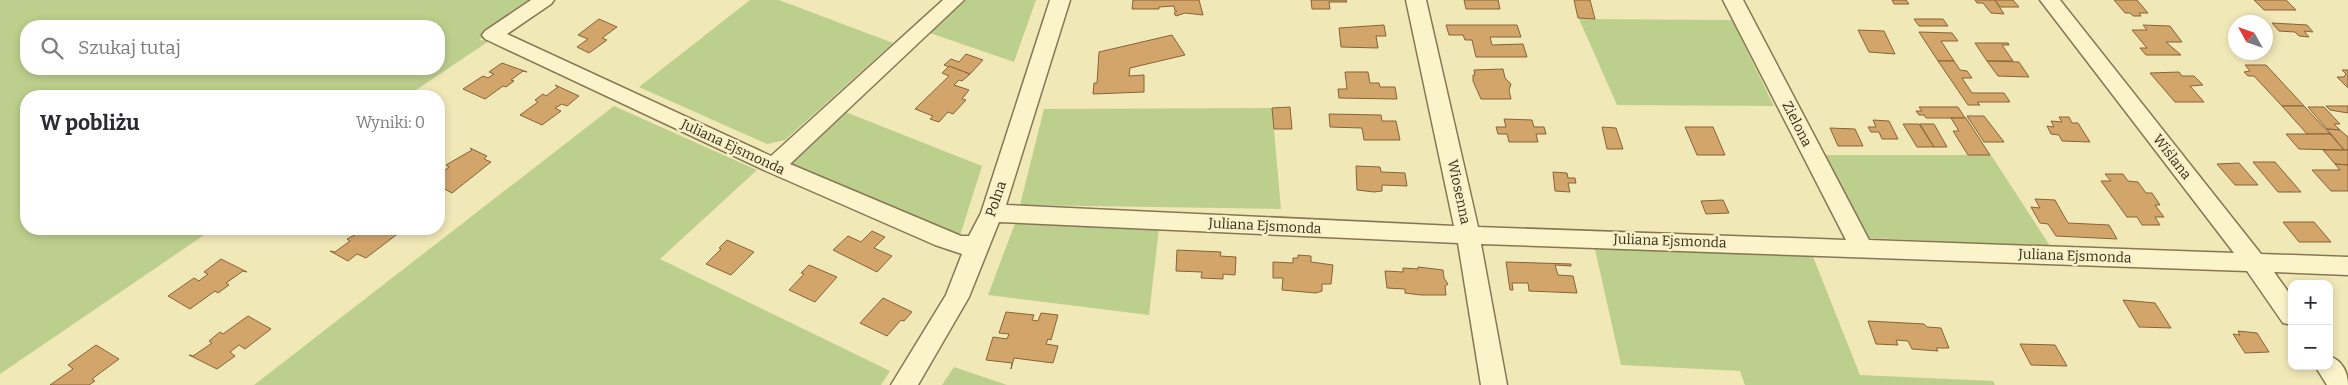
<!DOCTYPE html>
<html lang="pl">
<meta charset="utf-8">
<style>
body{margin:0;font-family:Bitter,serif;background:#f2f2f3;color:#2b2b33}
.controls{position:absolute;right:15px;bottom:15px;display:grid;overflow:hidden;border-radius:10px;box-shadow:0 2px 8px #0003}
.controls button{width:45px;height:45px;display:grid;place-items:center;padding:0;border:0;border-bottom:1px solid #e1e1e2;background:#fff;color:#2b2b33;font:25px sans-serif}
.compass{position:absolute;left:2228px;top:15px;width:45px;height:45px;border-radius:50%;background:#fff;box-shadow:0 2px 8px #0003;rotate:310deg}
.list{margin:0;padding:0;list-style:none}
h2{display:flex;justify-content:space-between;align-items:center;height:65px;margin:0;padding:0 20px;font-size:21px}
h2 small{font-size:16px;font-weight:400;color:#7c7c81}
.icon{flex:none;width:28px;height:28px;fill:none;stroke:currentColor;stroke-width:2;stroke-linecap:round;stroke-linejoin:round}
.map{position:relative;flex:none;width:2348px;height:385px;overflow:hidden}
.search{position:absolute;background:#fff;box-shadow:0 2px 8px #0003;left:20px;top:20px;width:425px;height:55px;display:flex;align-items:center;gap:12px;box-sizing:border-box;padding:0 18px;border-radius:20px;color:#7c7c81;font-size:19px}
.panel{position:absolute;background:#fff;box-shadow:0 2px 8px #0003;left:20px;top:90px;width:425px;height:145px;border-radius:20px}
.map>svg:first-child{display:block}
.green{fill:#bdcf8c;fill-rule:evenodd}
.building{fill:#d2a56b;stroke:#886337}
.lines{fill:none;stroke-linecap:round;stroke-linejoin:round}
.minor-casing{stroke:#877652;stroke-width:3}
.minor{fill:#fbf4cb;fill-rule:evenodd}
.labels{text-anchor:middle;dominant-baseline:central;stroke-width:5;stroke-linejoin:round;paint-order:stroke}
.street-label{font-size:14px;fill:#352b19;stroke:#f8f1c8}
</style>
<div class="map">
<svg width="2348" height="385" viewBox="0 0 2348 385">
<rect width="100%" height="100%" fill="#f1e8b8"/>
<!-- green -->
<g class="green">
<path d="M0,0H537L479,40L489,41L407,96H26V229H213L0,374ZM26,26H439V69H26Z"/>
<polygon points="750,0 779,0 893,43 785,140 767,144 639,87"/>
<polygon points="963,0 1036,0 1014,62 927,32"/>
<polygon points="1579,19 1732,20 1774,106 1617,105"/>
<polygon points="614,106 757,170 660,259 890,371 881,385 254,385"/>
<polygon points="1272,108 1281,209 1020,205 1044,109"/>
<polygon points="843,111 982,166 959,239 785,162"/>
<polygon points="1824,155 1991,155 2050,246 1868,238"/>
<polygon points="1016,221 1159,228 1149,315 988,295"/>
<polygon points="1594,245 1812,254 1860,375 1993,381 1995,385 1745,385 1740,371 1621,365"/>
<polygon points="954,367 1007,385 942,385"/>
</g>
<!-- building -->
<g class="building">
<polygon points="1133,0 1199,0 1203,15 1185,13 1176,16 1174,13 1177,11 1175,11 1174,6 1159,7 1159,9 1132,9"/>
<polygon points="1311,0 1346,0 1347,2 1329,2 1330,9 1312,9"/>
<polygon points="1464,0 1498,0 1500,9 1466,9"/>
<polygon points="1574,0 1590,0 1595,19 1578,18"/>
<polygon points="1892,0 1906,0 1909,4 1894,4"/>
<polygon points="1975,0 1995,0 2004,14 1991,13 1983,3 1977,3"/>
<polygon points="1995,0 2013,0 2019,7 2000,7"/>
<polygon points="2114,0 2137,0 2148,13 2139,13 2141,16 2133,16 2130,13 2125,13"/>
<polygon points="2254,0 2286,0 2296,10 2264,10"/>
<polygon points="599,19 617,27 602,38 607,40 589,53 577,47 588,39 578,35"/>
<polygon points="1914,19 1943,19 1948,26 1919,26"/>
<polygon points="2272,23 2307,25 2313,32 2304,31 2309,37 2299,36 2295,32 2279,31"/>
<polygon points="1384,25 1386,36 1376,36 1378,48 1341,47 1339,28"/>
<polygon points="1446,25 1517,25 1521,37 1490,37 1492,45 1523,44 1527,57 1476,57 1472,40 1465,40 1463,35 1449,35"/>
<polygon points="2143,25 2170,26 2182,42 2166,42 2181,55 2146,55 2140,48 2147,48 2132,30 2147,30"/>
<polygon points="1858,30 1884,31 1895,54 1869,52"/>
<polygon points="1919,32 1952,33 1958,41 1941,41 1954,61 1938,61"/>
<polygon points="1172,35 1185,55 1130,68 1129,76 1144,75 1144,92 1093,94 1094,83 1097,83 1099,52"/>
<polygon points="1975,43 2008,43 2009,45 2002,45 2013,61 1987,61"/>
<polygon points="966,54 983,60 970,74 944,65 951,59 959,62"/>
<polygon points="1938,61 1954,61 1960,70 1967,71 1972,78 1962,78 1972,93 2004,93 2010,102 1977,102 1980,105 1968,105"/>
<polygon points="1987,61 2019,62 2029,77 1998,76"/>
<polygon points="502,63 527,72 523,71 511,80 514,81 506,87 503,86 485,99 463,89 483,76 488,78 494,74 489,72"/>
<polygon points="2245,65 2266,65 2304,106 2282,106 2254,76 2248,76 2244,72 2250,71"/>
<polygon points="949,66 970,74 962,81 959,80 954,85 969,90 962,99 966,100 953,114 948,112 939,122 930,119 933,116 915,109 949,76 942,73"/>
<polygon points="1503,69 1505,78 1511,84 1509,90 1511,99 1481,99 1473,81 1473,75 1475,75 1474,70"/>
<polygon points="2342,70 2348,70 2348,88 2337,77 2344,77 2346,74"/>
<polygon points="1345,72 1368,72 1370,83 1379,83 1380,87 1395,87 1397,99 1339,98 1338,89 1347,89"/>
<polygon points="2179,72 2182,76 2194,76 2203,85 2190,86 2204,102 2175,102 2150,73"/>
<polygon points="555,85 579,96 567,106 562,104 555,108 561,111 542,125 520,115 538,102 535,100 543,94 546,96 558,87"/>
<polygon points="2282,106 2304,106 2330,134 2307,134"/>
<polygon points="2326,106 2348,106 2348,113 2330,110"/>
<polygon points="1290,107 1292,129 1274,129 1272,108"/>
<polygon points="1919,107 1958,107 1965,118 1926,118 1924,115 1919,115 1916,111 1922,111"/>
<polygon points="2308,107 2324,107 2340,124 2334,124 2340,130 2327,129"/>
<polygon points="1329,114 1381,115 1382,121 1396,121 1400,140 1364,140 1362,128 1330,127"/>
<polygon points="1967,116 1984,116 2004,142 1984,142"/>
<polygon points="2059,117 2069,117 2072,123 2078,123 2090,142 2062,141 2059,135 2051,134 2047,126 2054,127 2051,121 2062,122"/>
<polygon points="1951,118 1966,118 1990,155 1968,155 1953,131 1959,131"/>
<polygon points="1504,119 1532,120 1534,127 1544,127 1546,134 1536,134 1538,142 1509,142 1507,134 1498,134 1496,127 1506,127"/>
<polygon points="1873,120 1889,121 1898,139 1882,139 1879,132 1871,132 1868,127 1876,127"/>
<polygon points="1903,124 1919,124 1934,147 1917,147"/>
<polygon points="1920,124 1934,124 1947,147 1934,147"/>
<polygon points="1602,127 1616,128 1623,149 1607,149"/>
<polygon points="1685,127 1713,127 1725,155 1697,155"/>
<polygon points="1830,128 1855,129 1863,146 1838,146"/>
<polygon points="2327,129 2340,130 2348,137 2348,150 2344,150"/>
<polygon points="2286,134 2330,134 2344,150 2299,149"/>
<polygon points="470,148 487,156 484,159 491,162 452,193 439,186 439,175 449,167 446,165 472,150"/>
<polygon points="2323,150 2348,150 2348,165 2335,164"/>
<polygon points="2253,162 2275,162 2301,192 2278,192"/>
<polygon points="2239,163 2258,185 2235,185 2217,164"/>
<polygon points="2335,164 2348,165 2348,191 2331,191 2312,170 2340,170"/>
<polygon points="1356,166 1380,167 1381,172 1405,173 1407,186 1382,185 1382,191 1374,192 1357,190"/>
<polygon points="1553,172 1567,173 1568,178 1575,178 1576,183 1568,183 1570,192 1555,191"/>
<polygon points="2105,174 2123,174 2128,181 2138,182 2146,193 2152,193 2160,205 2155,205 2164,217 2155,217 2160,225 2142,225 2137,217 2127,217 2101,181 2111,181"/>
<polygon points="2035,199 2055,200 2068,223 2109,225 2117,239 2056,236 2048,224 2040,223 2031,207 2040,208"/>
<polygon points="1723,200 1729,213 1706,214 1701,201"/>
<polygon points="2283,222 2314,222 2331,242 2299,242"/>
<polygon points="366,229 404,229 366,258 357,254 348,261 330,251 335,252 350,241 347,239"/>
<polygon points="872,231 885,237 874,248 892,256 877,272 833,250 848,236 861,242"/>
<polygon points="727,240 754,252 731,275 706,264 721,249 719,248"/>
<polygon points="1177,250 1221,252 1220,256 1236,257 1235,275 1223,274 1223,279 1201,278 1202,272 1176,271"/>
<polygon points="1298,255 1311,256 1311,262 1333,265 1331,284 1322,284 1322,291 1316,293 1282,290 1283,278 1273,278 1273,262 1293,263 1293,258 1298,258"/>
<polygon points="221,259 247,272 243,271 226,283 229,285 218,293 215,291 190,309 168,296 194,278 199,281 208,274 204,272"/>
<polygon points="1506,262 1571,264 1571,266 1555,265 1558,275 1573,276 1577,293 1529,291 1528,283 1512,283 1513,290 1510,290"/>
<polygon points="809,265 837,277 815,302 789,290 804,274 801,273"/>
<polygon points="1418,267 1443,270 1444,278 1448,284 1445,286 1446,295 1421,295 1405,293 1405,289 1387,288 1385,271 1403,272 1403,268 1418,269"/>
<polygon points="883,298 912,312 904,321 901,320 887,336 860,323"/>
<polygon points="2123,300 2155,303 2171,328 2139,327"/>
<polygon points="1006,312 1034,315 1032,320 1038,321 1041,313 1058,315 1051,340 1048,339 1046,344 1058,346 1053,363 1014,358 1011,369 1012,363 986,360 993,337 1007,339 1009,334 999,333"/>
<polygon points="248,316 271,329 245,349 239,345 230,352 235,356 217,369 189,355 193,356 212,343 209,341 220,332 223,334"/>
<polygon points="1868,321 1924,324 1927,327 1941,328 1949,348 1936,348 1938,351 1912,349 1908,341 1896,340 1898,345 1876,344"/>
<polygon points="2238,331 2257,333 2269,352 2245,353 2233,334 2240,335"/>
<polygon points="2020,344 2055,345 2067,366 2031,365"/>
<polygon points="96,345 119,359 92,379 95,381 89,385 50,385 73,369 68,365"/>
</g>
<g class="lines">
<defs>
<g id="minor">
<polygon points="531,0 554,0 551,4 507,34 771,156 943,0 964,0 790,164 961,236 969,236 981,213 1050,0 1070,0 1006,205 1454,226 1406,0 1426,0 1478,227 1846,240 1723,0 1743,0 1869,240 2234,253 2040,0 2060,0 2261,254 2348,257 2348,275 2274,272 2292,297 2292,325 2283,323 2247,271 1481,244 1507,385 1481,385 1458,243 999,222 969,297 918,385 891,385 946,295 962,254 935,245 766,171 485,39 482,35 485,31"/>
<path d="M2329,356C2342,360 2348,372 2348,385H2327L2315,366H2329Z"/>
</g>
</defs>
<!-- minor casing -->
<use href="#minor" class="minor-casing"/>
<!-- minor -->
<use href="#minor" class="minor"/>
</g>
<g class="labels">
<!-- street labels -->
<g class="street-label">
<text transform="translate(1797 124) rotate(63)">Zielona</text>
<text transform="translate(733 147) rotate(25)">Juliana Ejsmonda</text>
<text transform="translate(2172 157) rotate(52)">Wiślana</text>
<text transform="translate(1459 192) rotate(78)">Wiosenna</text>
<text transform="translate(996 199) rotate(-71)">Polna</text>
<text transform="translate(1265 226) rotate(3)">Juliana Ejsmonda</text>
<text transform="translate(1670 241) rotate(2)">Juliana Ejsmonda</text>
<text transform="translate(2075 256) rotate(2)">Juliana Ejsmonda</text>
</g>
</g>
</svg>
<div class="controls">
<button>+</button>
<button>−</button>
</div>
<svg class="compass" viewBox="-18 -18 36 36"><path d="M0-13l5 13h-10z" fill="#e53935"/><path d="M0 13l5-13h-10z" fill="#7c7c81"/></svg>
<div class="search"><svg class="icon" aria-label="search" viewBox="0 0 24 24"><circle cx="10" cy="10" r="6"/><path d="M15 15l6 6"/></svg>Szukaj tutaj</div>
<section class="panel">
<h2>W pobliżu<small>Wyniki: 0</small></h2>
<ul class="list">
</ul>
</section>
</div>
